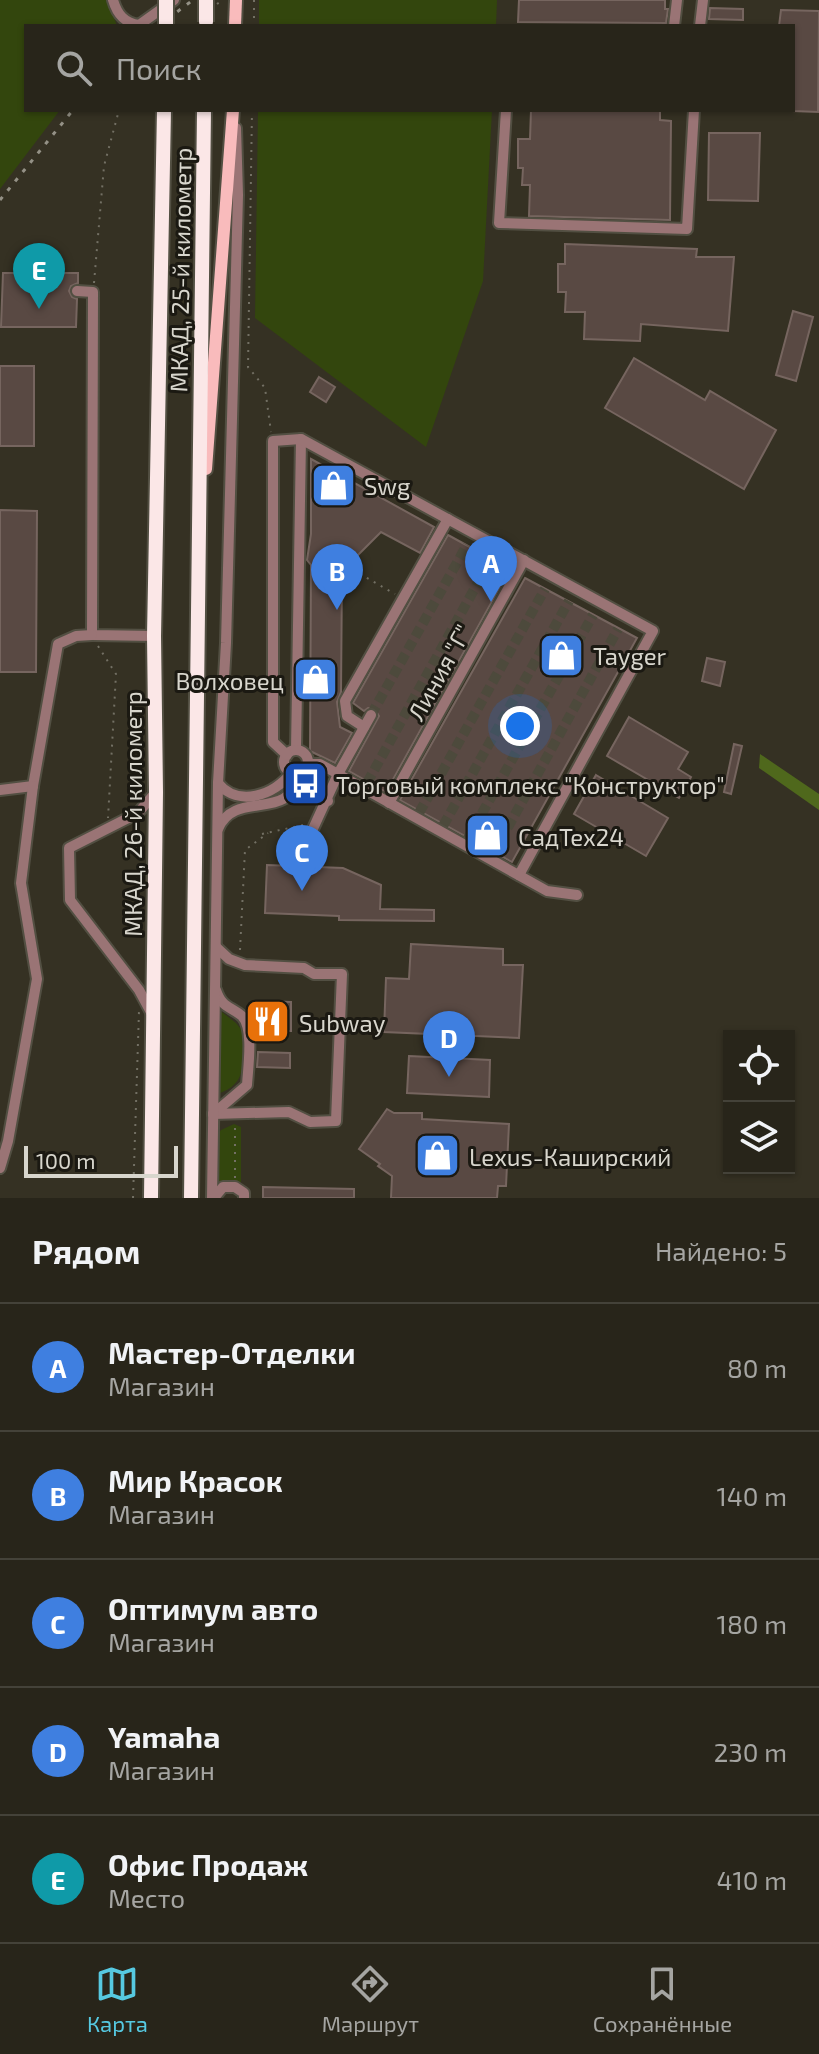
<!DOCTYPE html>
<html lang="ru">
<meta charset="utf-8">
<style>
body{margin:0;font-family:"Exo 2",sans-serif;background:#343127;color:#f1f3f6}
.controls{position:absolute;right:24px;bottom:24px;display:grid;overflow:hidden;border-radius:0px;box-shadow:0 2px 6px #0004}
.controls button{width:72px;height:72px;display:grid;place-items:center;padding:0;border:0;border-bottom:2px solid #444239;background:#28251a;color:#f1f3f6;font:40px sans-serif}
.scale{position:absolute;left:24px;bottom:20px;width:154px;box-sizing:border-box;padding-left:8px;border:4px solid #d8d6cd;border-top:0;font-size:22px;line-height:28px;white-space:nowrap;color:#d8d6cd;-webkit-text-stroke:6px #1b1912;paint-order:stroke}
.you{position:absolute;left:520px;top:726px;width:28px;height:28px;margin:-20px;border:6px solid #fff;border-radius:50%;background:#1a73e8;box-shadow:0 0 0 12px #1a73e833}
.badge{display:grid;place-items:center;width:52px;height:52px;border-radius:50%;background:#56c9e1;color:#fff;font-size:26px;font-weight:700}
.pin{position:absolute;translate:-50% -66px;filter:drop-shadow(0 2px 4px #0008)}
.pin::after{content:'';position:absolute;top:42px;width:28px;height:24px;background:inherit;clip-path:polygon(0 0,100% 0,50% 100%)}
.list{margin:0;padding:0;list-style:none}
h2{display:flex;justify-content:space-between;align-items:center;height:104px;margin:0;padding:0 32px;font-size:34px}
h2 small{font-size:26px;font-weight:400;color:#a5a5a2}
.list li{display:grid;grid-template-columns:52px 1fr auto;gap:24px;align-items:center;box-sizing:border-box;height:128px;padding:0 32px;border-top:2px solid #444239}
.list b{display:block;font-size:30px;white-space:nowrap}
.list p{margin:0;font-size:26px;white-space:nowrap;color:#a5a5a2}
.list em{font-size:26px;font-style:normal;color:#a5a5a2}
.icon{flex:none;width:44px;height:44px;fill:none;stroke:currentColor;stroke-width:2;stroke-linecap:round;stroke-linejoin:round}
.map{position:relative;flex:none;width:819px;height:1198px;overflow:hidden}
.search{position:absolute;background:#28251a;box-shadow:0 2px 6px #0004;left:24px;right:24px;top:24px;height:88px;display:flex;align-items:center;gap:20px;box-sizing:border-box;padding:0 28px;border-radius:0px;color:#a5a5a2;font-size:30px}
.sheet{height:744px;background:#28251a}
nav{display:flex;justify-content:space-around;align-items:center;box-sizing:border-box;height:112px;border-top:2px solid #444239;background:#28251a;font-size:22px;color:#a5a5a2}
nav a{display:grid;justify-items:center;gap:4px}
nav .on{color:#56c9e1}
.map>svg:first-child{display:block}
.green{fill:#33460d}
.forest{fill:#4f681c}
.building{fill:#594943;stroke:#76655f;stroke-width:2}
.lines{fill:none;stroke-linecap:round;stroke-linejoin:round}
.minor-tunnel{stroke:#4d4a3c;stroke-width:10;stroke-dasharray:10 5;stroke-linecap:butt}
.minor-casing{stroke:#524f42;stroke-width:14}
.major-casing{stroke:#524f42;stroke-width:16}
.highway-casing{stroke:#524f42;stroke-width:18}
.path{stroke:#737064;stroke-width:2;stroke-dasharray:2 6;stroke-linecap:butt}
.minor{stroke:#9a7475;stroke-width:10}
.major{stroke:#f9bbbc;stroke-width:12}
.highway{stroke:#fbe7e7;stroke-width:14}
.rail{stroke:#949186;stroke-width:3;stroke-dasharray:4 8;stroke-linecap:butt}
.highway-bridge-casing{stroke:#524f42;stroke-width:18;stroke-linecap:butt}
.highway-bridge{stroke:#fbe7e7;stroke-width:14}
.labels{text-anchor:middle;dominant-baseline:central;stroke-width:6;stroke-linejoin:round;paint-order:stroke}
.street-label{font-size:24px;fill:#d8d6cd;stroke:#1b1912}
.poi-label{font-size:24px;fill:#d8d6cd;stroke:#1b1912;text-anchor:start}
</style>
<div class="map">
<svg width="819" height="1198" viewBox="0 0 819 1198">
<rect width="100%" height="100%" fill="#353123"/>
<!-- green -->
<g class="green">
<polygon points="0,0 108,0 117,26 26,26 26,110 60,110 0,189"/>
<polygon points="259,0 497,0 496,26 259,26"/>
<polygon points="258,110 492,110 483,281 426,447 255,318"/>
<path d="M218,1009L236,1023L244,1033C242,1062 249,1084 217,1094Z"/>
<polygon points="234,1124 241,1127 241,1182 217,1182 218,1134 221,1130"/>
</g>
<!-- forest -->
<polygon class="forest" points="760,754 819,794 819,810 759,768"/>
<!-- building -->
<g class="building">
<polygon points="519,0 665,0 665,9 668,9 666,23 518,22"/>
<polygon points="710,8 743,9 743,20 709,19"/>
<polygon points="781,10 819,11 818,112 793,111 793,26 779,26"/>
<polygon points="531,110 660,110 660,120 671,121 670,220 529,216 530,185 522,185 523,168 518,168 518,139 530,139"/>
<polygon points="709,133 760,133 758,201 708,200"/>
<polygon points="565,244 697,249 696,257 734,257 728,331 641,324 640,341 584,339 585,312 565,312 566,292 558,292 558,264 565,264"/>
<polygon points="3,273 78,273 78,283 71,286 69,291 72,297 77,299 76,327 1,327"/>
<polygon points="793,311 813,317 796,381 776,375"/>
<polygon points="634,358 705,400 710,391 776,430 744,489 605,408"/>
<rect x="0" y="366" width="34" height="80"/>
<polygon points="319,377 335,387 326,402 310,392"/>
<polygon points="311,459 434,527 420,553 381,532 342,571 341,692 337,702 340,727 352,733 335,763 310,751 311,565 307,560 311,534"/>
<polygon points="0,510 37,511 36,672 0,672"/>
<polygon points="448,535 510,569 386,792 349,771 379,716 374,708 368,708 364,711 353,703"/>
<polygon points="525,578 637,638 512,862 400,800"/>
<polygon points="707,658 725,662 720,686 702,681"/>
<polygon points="629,717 688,752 678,769 691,777 679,798 607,756"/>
<polygon points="734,744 742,746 731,794 724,792"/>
<polygon points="596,775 668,818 646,856 574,814"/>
<polygon points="267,865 343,868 381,885 380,909 434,910 434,921 339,920 339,916 265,913"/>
<polygon points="411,944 503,949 503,965 523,965 519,1038 384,1032 386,978 409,979"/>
<polygon points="262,1001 291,1002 291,1031 261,1031"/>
<polygon points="258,1052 290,1053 290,1068 257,1067"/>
<polygon points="409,1056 490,1060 489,1097 407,1093"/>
<polygon points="387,1109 394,1113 422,1113 422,1119 509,1124 506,1186 498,1186 497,1198 391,1198 392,1176 378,1166 380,1164 359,1149"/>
<polygon points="263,1187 354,1189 354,1198 263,1198"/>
</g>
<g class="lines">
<!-- minor-tunnel -->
<g class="minor-tunnel">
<polyline points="371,715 467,545"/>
<polyline points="367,783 491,559"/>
<polyline points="419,813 545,589"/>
<polyline points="443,826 569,601"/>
<polyline points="467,840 593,615"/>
<polyline points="493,854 618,629"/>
</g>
<defs>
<g id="minor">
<path d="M113,0C117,14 124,23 139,25L174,0"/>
<polyline points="674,26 677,0"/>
<polyline points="700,26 703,0"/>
<polyline points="506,110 499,223 687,229 694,110"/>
<polyline points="77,291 93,292 92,635 154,636"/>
<polyline points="364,727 347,716 345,701 448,519"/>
<polyline points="296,750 301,439"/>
<circle cx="296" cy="762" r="12"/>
<polyline points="287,755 273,742 273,441 301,439 653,631 519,875"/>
<polyline points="307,764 320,764 547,891 577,895"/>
<path d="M218,783C238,808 275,795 291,773"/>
<polyline points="0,790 33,786 58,644 76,636 92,635"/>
<polyline points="291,791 308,790 328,801"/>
<polyline points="389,803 524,560"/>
<path d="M218,829C235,788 291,824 298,774"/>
<polyline points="312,831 338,774 371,715"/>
<polyline points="152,1014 139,990 70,900 69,848 138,813 156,792"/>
<polyline points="213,1114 289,1112 310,1122 336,1121 342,974 314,974 304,968 245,965 229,959 216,947"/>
<path d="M213,1114L247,1085C248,1068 254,1028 242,1016C230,1006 222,1008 216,990"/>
<polyline points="0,1168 8,1141 37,979 21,883 33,786"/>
<polyline points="212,1198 218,783 226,643 238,195 236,128"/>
<polyline points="214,1198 223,1187 235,1187 244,1193 244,1198"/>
</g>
<g id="major">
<polyline points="235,26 236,0"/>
<polyline points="206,469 233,110"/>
</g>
<g id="highway">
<polyline points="151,1198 156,792 154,636 164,110"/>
<polyline points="191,1198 204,110"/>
</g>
</defs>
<!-- minor casing -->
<use href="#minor" class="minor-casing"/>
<!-- major casing -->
<use href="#major" class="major-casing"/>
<!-- highway casing -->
<use href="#highway" class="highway-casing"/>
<!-- path -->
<g class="path">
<polyline points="217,4 223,0"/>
<polyline points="254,26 254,0"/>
<polyline points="252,110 248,367 265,388 271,432"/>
<polyline points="94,283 104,166 119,110"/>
<polyline points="346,566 395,594"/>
<polyline points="98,646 116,674 108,818"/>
<polyline points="262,834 303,825"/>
<polyline points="240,950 245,850 268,833"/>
<polyline points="235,1178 235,1124"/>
<polyline points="133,1198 139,1011"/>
</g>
<!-- minor -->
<use href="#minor" class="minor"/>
<!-- major -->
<use href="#major" class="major"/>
<!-- highway -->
<use href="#highway" class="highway"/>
<!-- rail -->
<g class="rail">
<polyline points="158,26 193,0"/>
<polyline points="0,200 73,110"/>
</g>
<defs>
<g id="highway-bridge">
<polyline points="206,22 206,0"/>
<polyline points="166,26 166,0"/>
</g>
</defs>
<!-- highway-bridge casing -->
<use href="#highway-bridge" class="highway-bridge-casing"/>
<!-- highway-bridge -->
<use href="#highway-bridge" class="highway-bridge"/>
</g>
<!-- icons -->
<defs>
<symbol id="shop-square" viewBox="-11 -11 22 22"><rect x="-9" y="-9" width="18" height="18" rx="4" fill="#3f7fe0" stroke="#1b1912"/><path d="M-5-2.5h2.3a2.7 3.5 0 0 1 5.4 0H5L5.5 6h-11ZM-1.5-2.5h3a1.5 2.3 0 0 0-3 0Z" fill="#fff"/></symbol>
<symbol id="bus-square" viewBox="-11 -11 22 22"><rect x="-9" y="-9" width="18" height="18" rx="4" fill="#1a4fb4" stroke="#1b1912"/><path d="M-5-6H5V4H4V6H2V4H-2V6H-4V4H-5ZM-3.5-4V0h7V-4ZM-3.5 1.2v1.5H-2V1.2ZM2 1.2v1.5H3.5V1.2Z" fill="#fff"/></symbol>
<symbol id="restaurant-square" viewBox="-11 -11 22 22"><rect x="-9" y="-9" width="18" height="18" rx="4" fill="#e8710a" stroke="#1b1912"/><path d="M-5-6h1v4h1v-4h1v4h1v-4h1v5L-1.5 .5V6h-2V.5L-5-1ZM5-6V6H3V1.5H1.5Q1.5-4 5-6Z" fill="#fff"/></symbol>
</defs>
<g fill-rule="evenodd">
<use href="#shop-square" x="308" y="460" width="51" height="51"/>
<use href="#shop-square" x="536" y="630" width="51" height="51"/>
<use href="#shop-square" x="290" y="654" width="51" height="51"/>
<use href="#bus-square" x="280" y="758" width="51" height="51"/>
<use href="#shop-square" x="462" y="810" width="51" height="51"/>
<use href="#restaurant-square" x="242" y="996" width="51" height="51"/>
<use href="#shop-square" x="412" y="1130" width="51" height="51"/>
</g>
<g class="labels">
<!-- street labels -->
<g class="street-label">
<text transform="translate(180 270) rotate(-89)">МКАД, 25-й километр</text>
<text transform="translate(439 672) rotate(-61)">Линия "Г"</text>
<text transform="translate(132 814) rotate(-90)">МКАД, 26-й километр</text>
</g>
<!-- poi labels -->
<g class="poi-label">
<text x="364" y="485">Swg</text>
<text x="593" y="655">Tayger</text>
<text x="284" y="680" text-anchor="end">Волховец</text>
<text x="336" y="784">Торговый комплекс "Конструктор"</text>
<text x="518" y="836">СадТех24</text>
<text x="299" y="1022">Subway</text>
<text x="469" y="1156">Lexus-Каширский</text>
</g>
</g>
</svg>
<div class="controls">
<button><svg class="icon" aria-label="locate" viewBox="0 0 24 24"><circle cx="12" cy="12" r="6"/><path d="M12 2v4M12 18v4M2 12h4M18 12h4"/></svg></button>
<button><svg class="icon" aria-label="layers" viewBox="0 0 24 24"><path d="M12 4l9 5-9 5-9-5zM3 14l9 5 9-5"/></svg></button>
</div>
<div class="scale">100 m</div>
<div class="you"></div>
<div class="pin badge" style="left:491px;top:602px;background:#3f7fe0">A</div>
<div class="pin badge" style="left:337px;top:610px;background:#3f7fe0">B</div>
<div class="pin badge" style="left:302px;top:891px;background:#3f7fe0">C</div>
<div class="pin badge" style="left:449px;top:1077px;background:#3f7fe0">D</div>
<div class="pin badge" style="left:39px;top:309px;background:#0f9aa8">E</div>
<div class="search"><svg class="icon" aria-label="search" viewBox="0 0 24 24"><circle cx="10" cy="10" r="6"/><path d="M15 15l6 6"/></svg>Поиск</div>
</div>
<section class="sheet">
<h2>Рядом<small>Найдено: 5</small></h2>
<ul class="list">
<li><span class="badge" style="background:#3f7fe0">A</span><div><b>Мастер-Отделки</b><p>Магазин</p></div><em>80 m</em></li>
<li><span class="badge" style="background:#3f7fe0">B</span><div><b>Мир Красок</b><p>Магазин</p></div><em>140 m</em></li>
<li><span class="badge" style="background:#3f7fe0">C</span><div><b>Оптимум авто</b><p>Магазин</p></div><em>180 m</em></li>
<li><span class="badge" style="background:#3f7fe0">D</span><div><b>Yamaha</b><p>Магазин</p></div><em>230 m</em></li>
<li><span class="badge" style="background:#0f9aa8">E</span><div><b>Офис Продаж</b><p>Место</p></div><em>410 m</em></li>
</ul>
</section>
<nav>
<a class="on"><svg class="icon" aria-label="map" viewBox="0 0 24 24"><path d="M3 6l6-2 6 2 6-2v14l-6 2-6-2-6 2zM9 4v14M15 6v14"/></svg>Карта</a>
<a><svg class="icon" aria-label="directions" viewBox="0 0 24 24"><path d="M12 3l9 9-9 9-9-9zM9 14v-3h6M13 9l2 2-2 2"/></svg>Маршрут</a>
<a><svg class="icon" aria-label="saved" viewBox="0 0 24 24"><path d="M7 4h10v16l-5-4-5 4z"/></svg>Сохранённые</a>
</nav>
